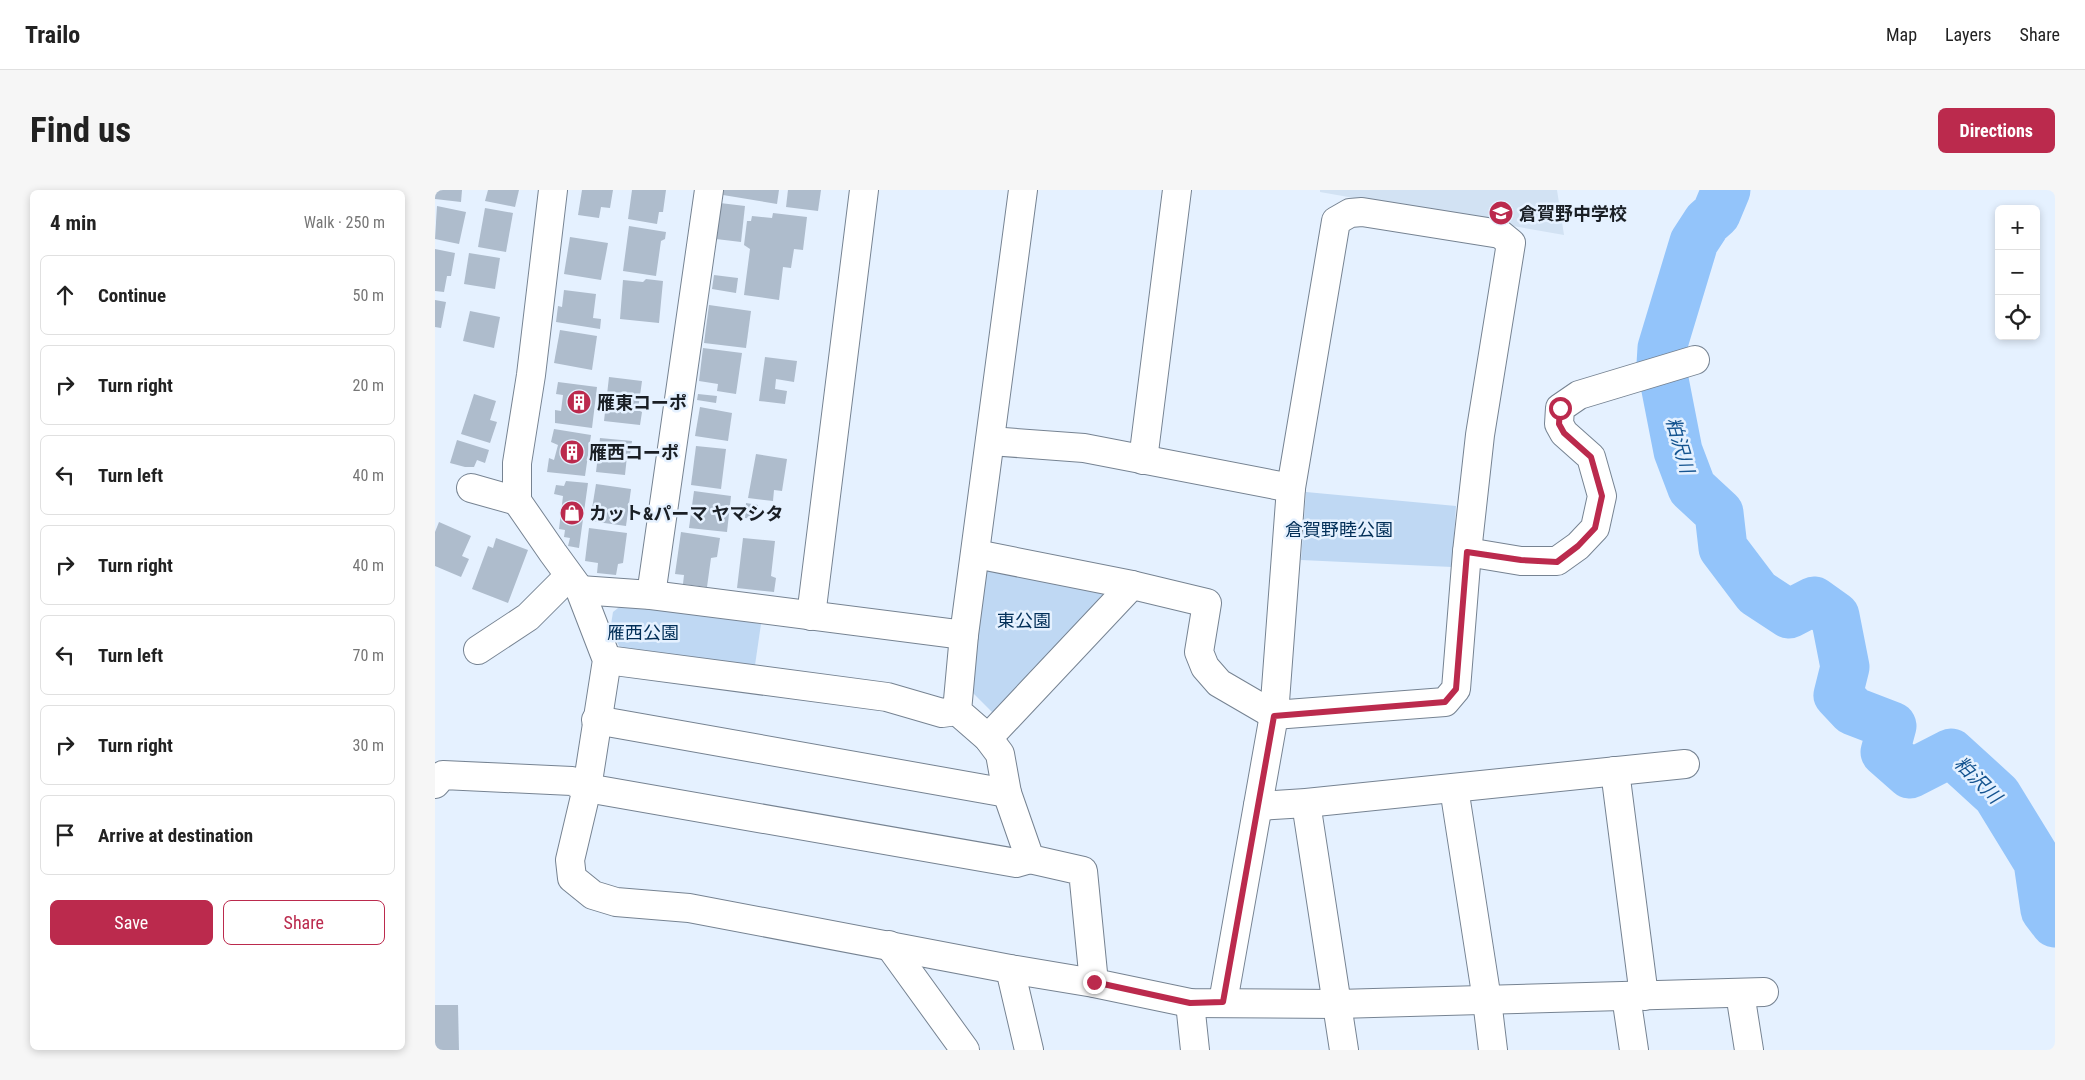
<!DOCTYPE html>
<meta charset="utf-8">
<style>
body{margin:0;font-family:"Roboto Condensed","Noto Sans JP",sans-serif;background:#f6f6f6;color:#222}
.controls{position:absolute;right:15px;top:15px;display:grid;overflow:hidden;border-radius:8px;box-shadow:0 2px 8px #0003}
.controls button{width:45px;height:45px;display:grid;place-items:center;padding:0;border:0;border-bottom:1px solid #e0e0e0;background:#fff;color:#222;font:25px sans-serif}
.stop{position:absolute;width:15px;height:15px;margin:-11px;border:4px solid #bb2a4d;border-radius:50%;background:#fff}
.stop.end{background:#bb2a4d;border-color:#fff;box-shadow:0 1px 5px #0008}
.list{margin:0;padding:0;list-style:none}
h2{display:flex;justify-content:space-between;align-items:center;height:65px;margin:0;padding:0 20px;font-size:21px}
h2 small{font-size:16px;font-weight:400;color:#767676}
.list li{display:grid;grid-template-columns:32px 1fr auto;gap:15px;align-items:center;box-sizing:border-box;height:80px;margin:0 10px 10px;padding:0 10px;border:1px solid #e0e0e0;border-radius:8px}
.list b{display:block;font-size:19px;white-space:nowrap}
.list em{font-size:16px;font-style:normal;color:#767676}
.actions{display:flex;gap:10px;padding:15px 20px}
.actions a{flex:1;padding:11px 0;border:1px solid #bb2a4d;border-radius:8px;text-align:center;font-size:18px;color:#bb2a4d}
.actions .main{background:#bb2a4d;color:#fff}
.icon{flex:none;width:28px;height:28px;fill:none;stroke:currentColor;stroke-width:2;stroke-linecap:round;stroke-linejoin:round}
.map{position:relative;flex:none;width:1620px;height:860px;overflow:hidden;border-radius:8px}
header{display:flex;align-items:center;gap:30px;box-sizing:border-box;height:70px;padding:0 25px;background:#fff;border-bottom:1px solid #e0e0e0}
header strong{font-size:24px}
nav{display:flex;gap:28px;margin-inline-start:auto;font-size:18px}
.intro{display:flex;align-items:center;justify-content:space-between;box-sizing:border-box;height:120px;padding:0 30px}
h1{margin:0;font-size:35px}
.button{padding:12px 22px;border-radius:8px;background:#bb2a4d;color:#fff;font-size:18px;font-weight:700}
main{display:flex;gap:30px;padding:0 30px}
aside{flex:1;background:#fff;border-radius:8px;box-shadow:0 2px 8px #0003}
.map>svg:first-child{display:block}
.built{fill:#d2e2f3}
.green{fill:#bfd8f3}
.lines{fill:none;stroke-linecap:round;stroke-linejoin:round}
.river{stroke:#93c4fa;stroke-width:49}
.building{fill:#aebccc}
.minor-casing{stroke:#768392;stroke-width:30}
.minor{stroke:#fff;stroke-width:28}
.route{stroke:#bb2a4d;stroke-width:6}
.labels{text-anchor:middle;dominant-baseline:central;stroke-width:5;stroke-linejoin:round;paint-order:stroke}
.poi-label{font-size:18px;font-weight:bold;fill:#1a1f25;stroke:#e5f1ff;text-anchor:start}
.park-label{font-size:18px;fill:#012e57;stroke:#e5f1ff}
.water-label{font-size:19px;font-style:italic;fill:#155490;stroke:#e5f1ff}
</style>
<header>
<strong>Trailo</strong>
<nav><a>Map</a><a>Layers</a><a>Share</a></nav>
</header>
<div class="intro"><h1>Find us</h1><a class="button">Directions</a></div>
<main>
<aside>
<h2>4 min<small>Walk · 250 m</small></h2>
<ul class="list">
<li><svg class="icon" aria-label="ahead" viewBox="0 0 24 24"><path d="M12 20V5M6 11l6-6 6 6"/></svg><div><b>Continue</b></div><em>50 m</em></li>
<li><svg class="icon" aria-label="right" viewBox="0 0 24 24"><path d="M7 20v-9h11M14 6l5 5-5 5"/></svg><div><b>Turn right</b></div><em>20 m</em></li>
<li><svg class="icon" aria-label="left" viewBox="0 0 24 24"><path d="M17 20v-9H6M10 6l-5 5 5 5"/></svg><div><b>Turn left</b></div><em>40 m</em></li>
<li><svg class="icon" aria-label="right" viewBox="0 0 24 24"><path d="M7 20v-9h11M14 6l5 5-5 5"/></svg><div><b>Turn right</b></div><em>40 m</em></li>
<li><svg class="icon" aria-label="left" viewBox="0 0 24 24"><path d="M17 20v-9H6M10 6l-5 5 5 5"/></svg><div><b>Turn left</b></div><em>70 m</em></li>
<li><svg class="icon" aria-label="right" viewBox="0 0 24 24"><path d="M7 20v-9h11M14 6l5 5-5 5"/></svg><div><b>Turn right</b></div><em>30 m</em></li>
<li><svg class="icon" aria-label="arrive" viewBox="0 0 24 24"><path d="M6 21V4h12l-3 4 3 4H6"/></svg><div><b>Arrive at destination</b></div></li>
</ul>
<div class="actions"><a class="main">Save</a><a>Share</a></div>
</aside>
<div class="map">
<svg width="1620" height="860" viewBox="0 0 1620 860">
<rect width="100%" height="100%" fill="#e5f1ff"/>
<!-- built -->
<polygon class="built" points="885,0 1122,0 1129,45 885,2"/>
<!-- green -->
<g class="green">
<polygon points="871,302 1021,316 1017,377 866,370"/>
<polygon points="550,375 667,399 671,406 563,528 534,499"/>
<polygon points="192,411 326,434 319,482 191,467 175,441 178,422"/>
</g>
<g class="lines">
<!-- river -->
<polyline class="river" points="1291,0 1281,24 1272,32 1259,52 1227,158 1226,174 1243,261 1257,298 1284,323 1288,358 1322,403 1354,424 1379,411 1400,426 1410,477 1403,505 1418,521 1457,536 1450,562 1475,584 1516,563 1562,605 1603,672 1610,720 1620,733"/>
</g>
<!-- building -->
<g class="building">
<polygon points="0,0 27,0 26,12 0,9"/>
<polygon points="53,0 84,0 80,17 50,11"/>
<polygon points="147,0 178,0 175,18 166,17 164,28 143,25"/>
<polygon points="197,0 231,0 228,22 224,22 222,34 193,29"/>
<polygon points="289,0 344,0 342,14 288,5"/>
<polygon points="353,0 386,0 383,21 351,17"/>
<polygon points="285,13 310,16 306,52 281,49"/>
<polygon points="2,16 31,22 24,54 0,49"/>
<polygon points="50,18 78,23 71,62 43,57"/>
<polygon points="338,23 372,27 368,60 359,59 356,78 348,77 344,110 309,105 315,59 309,55 312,31 316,31 317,26 337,28"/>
<polygon points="194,36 231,42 230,49 226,51 221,86 188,81"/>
<polygon points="135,47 173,53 166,90 129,84"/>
<polygon points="0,59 20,63 16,86 12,86 9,102 0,101"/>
<polygon points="34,63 65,68 60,99 29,94"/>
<polygon points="279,85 303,88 301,103 277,99"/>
<polygon points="211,89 228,91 224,133 185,129 188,90 208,92"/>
<polygon points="129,100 161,104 158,128 166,129 165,139 121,132 123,116 127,117"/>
<polygon points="0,110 11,112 6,138 0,137"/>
<polygon points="274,115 316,121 311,158 269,153"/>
<polygon points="35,121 65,127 59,158 28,151"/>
<polygon points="125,140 162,146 157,180 119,173"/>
<polygon points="268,158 307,163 301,204 282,201 283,194 264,191"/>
<polygon points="330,167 362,171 359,192 341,189 340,199 352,201 350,214 324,211"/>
<polygon points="174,187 207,191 203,220 207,222 205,235 169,231"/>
<polygon points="123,192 162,197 157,238 120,233 120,220 126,221 128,205 121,204"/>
<polygon points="39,204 61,211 55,230 62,232 55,253 26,244"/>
<polygon points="263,204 282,206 281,213 262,210"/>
<polygon points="265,217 297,223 293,251 260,246"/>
<polygon points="119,239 156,245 150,286 112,282 114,268 119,270 123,255 116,252"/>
<polygon points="165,248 197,251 195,265 192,266 190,285 161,282"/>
<polygon points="22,250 54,260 50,273 42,270 39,277 30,277 15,273"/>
<polygon points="261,256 291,259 286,299 256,295"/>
<polygon points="321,264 352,269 347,301 339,300 338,311 313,308"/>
<polygon points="131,291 153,293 144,358 133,356 135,348 129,347 130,340 124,339 128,306 119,304 121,295 129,296"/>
<polygon points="161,294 196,299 191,336 155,331"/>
<polygon points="259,301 296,306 292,342 254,338"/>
<polygon points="311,313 323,315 321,329 310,328"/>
<polygon points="4,332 36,346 27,366 34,369 26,387 0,376 0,342"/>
<polygon points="154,338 192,343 188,373 183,374 181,385 162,383 163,373 150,371"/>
<polygon points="246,342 285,348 282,367 276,368 272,397 248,394 249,385 240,384"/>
<polygon points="61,348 93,360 73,413 37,399 53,356 58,358"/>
<polygon points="308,348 340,351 336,386 341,388 339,402 302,398"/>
<polygon points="0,815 23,815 24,860 0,860"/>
</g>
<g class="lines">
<defs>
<g id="minor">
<polyline points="118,0 96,185 82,273 82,311 118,363 145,400 172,470 152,598 135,670 137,688 158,705 181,712 254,718 575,779 659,793 755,813 903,814 1329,802"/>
<polyline points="588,0 529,445 522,521 553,548 565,564 572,603 595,669 648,681 659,793"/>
<polyline points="555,251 649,258 856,298 839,525 788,812"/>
<polyline points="708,270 742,0"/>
<polyline points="36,298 82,311"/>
<polyline points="1032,362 1086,371 1122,371 1143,356 1160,338 1167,306 1156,267 1129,243 1124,234 1125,218 1144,205 1260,170"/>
<polyline points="541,364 697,395 772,413 764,462 770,477 784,493 839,525 1010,512 1021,499 1032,362 1045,245 1076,53 1065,44 927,22 915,23 901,31 856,298"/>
<polyline points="145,400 216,405 529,445"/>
<polyline points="216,405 274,0"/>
<polyline points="376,426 429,0"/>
<polyline points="43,460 93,427 134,386"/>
<polyline points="172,470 452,507 507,523 522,521"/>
<polyline points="161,530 572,603"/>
<polyline points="553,548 697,395"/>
<polyline points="1180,581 1209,806"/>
<polyline points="0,594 8,585 137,591 152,598 581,673 595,669"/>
<polyline points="1019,598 1052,810 1058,860"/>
<polyline points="871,613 909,860"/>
<polyline points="823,616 871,613 1250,574"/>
<polyline points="454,755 530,860"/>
<polyline points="575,779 594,860"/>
<polyline points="1305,803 1314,860"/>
<polyline points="1191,806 1199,860"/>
<polyline points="755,813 760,860"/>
</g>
</defs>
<!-- minor casing -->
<use href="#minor" class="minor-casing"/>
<!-- minor -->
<use href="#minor" class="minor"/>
</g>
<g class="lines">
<!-- route -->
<polyline class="route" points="659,792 755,813 788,812 839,526 1010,512 1021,499 1032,362 1086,370 1122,372 1143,356 1160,338 1167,306 1156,267 1129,243 1124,234 1125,218"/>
</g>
<!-- icons -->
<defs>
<symbol id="school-disc" viewBox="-11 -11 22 22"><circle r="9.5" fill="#bb2a4d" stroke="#e5f1ff"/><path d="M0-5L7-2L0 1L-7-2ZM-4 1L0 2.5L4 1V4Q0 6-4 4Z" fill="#fff"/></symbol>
<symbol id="building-disc" viewBox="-11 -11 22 22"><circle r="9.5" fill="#bb2a4d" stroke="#e5f1ff"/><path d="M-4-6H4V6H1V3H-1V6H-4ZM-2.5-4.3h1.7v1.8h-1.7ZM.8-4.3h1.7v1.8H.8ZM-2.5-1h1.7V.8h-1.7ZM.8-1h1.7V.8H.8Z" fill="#fff"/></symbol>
<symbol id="shop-disc" viewBox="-11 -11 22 22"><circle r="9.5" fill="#bb2a4d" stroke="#e5f1ff"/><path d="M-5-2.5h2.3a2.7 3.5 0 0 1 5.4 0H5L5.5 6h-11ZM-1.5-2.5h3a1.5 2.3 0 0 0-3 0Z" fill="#fff"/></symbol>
</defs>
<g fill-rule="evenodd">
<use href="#school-disc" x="1052" y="9" width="28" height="28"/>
<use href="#building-disc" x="130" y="198" width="28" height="28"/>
<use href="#building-disc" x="123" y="248" width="28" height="28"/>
<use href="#shop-disc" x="123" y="309" width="28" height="28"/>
</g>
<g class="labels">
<!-- poi labels -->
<g class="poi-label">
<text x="1084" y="23">倉賀野中学校</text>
<text x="162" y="212">雁東コーポ</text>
<text x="154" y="262">雁西コーポ</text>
<text x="154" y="323">カット&amp;パーマ ヤマシタ</text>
</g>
<!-- park labels -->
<g class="park-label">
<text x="904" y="339">倉賀野睦公園</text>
<text x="589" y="430">東公園</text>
<text x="208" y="442">雁西公園</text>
</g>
<!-- water labels -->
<g class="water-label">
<text transform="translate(1245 255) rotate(74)">粕沢川</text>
<text transform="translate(1543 590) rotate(45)">粕沢川</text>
</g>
</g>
</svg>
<div class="controls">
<button>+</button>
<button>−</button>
<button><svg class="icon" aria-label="locate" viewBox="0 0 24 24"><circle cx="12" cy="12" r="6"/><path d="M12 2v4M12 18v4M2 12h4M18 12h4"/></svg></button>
</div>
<div class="stop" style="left:1125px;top:218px"></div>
<div class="stop end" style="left:659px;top:792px"></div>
</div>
</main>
